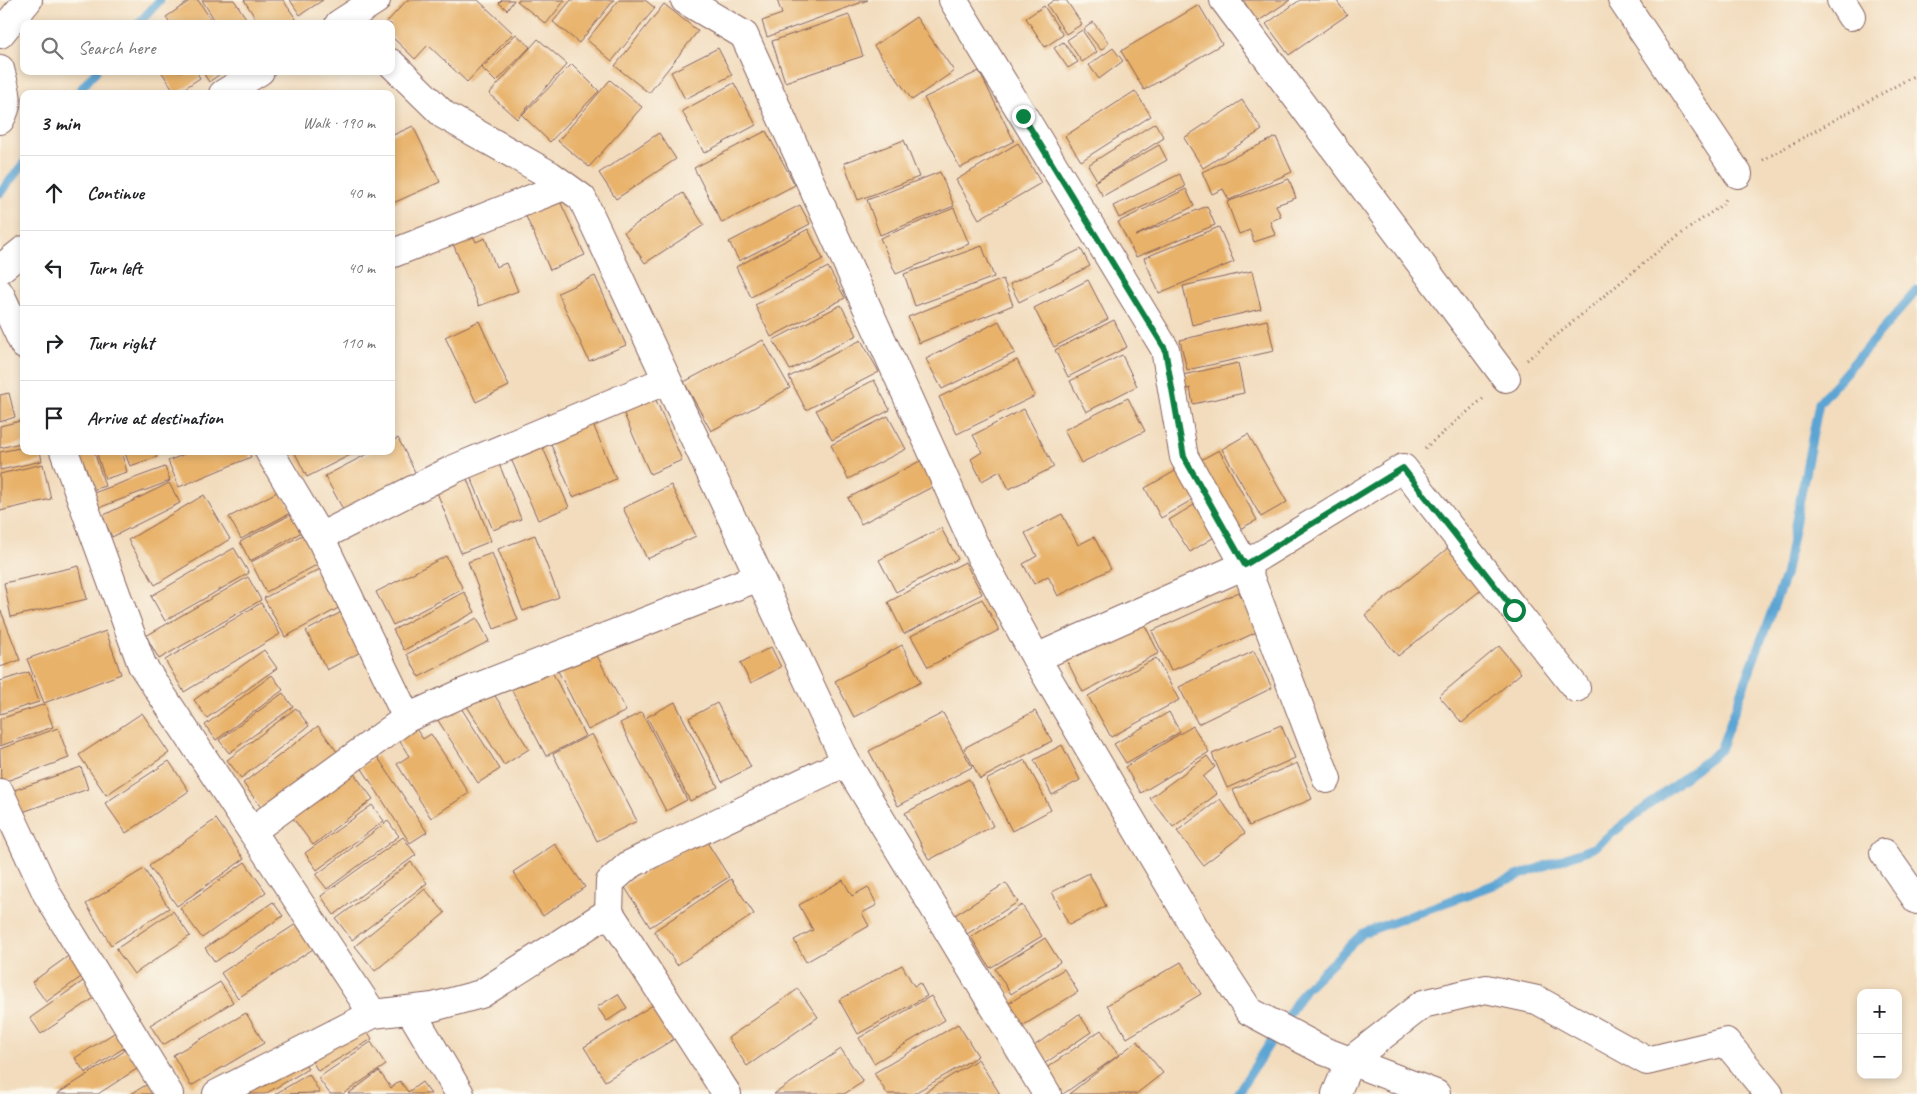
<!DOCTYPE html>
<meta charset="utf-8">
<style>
body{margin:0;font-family:Caveat,sans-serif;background:#f6f6f6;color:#202124}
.controls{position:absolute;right:15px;bottom:15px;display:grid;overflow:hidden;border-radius:10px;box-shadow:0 2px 8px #0003}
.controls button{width:45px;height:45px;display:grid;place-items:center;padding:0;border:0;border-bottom:1px solid #e0e0e0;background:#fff;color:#202124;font:25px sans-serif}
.stop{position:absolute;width:15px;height:15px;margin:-11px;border:4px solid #0b8043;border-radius:50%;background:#fff}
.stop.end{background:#0b8043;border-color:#fff;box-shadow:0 1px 5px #0008}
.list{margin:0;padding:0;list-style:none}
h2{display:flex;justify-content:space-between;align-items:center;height:65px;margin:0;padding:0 20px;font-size:21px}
h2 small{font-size:16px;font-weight:400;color:#757577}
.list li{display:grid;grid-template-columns:32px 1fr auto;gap:15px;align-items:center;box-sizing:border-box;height:75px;padding:0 20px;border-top:1px solid #e0e0e0}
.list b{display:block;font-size:19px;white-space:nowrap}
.list em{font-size:16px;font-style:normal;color:#757577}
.icon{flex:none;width:28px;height:28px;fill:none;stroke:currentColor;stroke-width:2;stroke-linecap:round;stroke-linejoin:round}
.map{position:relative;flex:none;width:1917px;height:1094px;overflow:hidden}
.search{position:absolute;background:#fff;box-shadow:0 2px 8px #0003;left:20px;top:20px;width:375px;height:55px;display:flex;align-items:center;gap:12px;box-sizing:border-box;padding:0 18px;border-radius:10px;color:#757577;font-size:19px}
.panel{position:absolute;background:#fff;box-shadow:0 2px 8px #0003;left:20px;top:90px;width:375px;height:365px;border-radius:10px}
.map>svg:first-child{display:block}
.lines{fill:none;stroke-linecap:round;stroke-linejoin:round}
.stream{stroke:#5ca4d3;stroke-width:9}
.building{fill:#e8b26b}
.minor-casing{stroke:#85615e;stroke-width:30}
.path{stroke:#85615e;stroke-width:3;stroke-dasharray:1 4;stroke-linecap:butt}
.minor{stroke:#fff;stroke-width:28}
.route{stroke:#0b8043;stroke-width:6}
</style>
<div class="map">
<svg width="1917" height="1094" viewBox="0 0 1917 1094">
<rect width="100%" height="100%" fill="#fbf7ec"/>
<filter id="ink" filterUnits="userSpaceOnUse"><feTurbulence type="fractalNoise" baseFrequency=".02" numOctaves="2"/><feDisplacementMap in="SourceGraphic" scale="10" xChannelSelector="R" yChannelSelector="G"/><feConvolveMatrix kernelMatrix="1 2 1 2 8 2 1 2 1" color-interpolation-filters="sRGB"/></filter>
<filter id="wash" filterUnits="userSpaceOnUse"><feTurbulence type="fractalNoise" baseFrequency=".0096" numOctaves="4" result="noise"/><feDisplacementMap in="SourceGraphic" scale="20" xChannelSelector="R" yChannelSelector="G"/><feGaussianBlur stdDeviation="1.12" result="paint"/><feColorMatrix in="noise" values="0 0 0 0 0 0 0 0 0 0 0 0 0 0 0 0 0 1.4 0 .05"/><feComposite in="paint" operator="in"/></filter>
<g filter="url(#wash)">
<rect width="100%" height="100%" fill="#f2dcbd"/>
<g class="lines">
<!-- stream -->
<g class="stream">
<polyline points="138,24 160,0"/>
<polyline points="77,94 96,71"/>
<polyline points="0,193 24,163"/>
<polyline points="1237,1094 1305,989 1363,933 1593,848 1720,750 1785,576 1819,403 1917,290"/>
</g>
</g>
<g id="blocks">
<!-- building -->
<g class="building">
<polygon points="191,0 198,0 214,24 171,24 166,17"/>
<polygon points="202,0 234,0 250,24 217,24"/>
<polygon points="244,0 283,0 296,19 289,24 259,24"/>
<polygon points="290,0 323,0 300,15"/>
<polygon points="407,0 478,0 513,33 467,82 428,45 415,59 391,36 391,24 385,24"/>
<polygon points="502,0 514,0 507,10 499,3"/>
<polygon points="518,0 565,0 546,24 517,1"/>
<polygon points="571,0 614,0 579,43 553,22"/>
<polygon points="619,0 645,0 655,8 612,61 587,40"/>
<polygon points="777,0 868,0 767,37 762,21 782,14"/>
<polygon points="1054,0 1066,0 1082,24 1066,34 1047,5"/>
<polygon points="1243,0 1290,0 1257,22"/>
<polygon points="1300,0 1336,0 1347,15 1289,55 1266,24"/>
<polygon points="664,4 698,31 649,93 615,66"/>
<polygon points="1199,5 1222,44 1144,90 1121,51"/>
<polygon points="1044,6 1063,35 1045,47 1026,18"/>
<polygon points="849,15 863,56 785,82 772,41"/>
<polygon points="916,17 954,71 912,100 874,46"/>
<polygon points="1093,22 1109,43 1101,50 1084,29"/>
<polygon points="1082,30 1097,52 1082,62 1067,40"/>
<polygon points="516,34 530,47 496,82 482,68"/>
<polygon points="538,39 567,64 517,119 489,94"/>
<polygon points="1063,42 1078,62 1068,68 1054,48"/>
<polygon points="718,48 732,75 685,99 671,72"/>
<polygon points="1113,48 1123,61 1099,79 1089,65"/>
<polygon points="572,64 599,91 550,142 522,115"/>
<polygon points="161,71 196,71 200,78 176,94"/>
<polygon points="202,71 224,71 209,82"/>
<polygon points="979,71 1014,141 960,168 924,98"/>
<polygon points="610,80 642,107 589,167 558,141"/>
<polygon points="734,83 756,125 704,153 682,111"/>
<polygon points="1135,91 1151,116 1081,161 1065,136"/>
<polygon points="1242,100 1262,130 1203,168 1184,138"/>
<polygon points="1155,123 1164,138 1097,180 1088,165"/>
<polygon points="413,126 440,182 391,204 391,136"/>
<polygon points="766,131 795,185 722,223 694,168"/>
<polygon points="659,133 676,159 616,199 599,173"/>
<polygon points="1276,137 1292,172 1229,200 1223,189 1212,194 1202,172"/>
<polygon points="904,140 919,177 858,200 844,163"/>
<polygon points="1018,143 1041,183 979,219 956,180"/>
<polygon points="1159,145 1167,160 1103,196 1094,182"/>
<polygon points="940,172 954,206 880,235 867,200"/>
<polygon points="1180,174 1185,187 1119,218 1113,206"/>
<polygon points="1289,179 1296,198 1276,205 1281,217 1270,221 1275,235 1254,242 1250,230 1239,234 1227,202"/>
<polygon points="1186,189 1194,206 1135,236 1207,206 1215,225 1136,257 1118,222"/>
<polygon points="683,193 704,225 645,263 624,232"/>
<polygon points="558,197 585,255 550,270 524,212"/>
<polygon points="800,205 810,224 739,261 729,242"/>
<polygon points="954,208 969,244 896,274 880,238"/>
<polygon points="1219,227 1234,262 1159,293 1144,258"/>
<polygon points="808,229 823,259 751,297 736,267"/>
<polygon points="471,231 476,242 485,238 496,267 506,263 518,291 479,306 451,239"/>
<polygon points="982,246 994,277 915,306 904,274"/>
<polygon points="1081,249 1090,266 1019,302 1010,284"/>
<polygon points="828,267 845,298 771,337 755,305"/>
<polygon points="1252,271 1261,309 1192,325 1183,286"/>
<polygon points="595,276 626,345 589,361 558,293"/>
<polygon points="1003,279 1013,305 919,343 908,317"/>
<polygon points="1088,280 1108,319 1054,347 1034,308"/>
<polygon points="841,305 857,335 790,370 773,340"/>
<polygon points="1114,320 1127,347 1068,377 1055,350"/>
<polygon points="1267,320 1274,351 1187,370 1180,340"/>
<polygon points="479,321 509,386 476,402 445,337"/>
<polygon points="999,321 1015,353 942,389 926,359"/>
<polygon points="763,340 790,388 711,431 684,382"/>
<polygon points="861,340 879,372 806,410 789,377"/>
<polygon points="1122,355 1137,386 1086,412 1070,381"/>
<polygon points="1017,360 1035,396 957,434 939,397"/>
<polygon points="1238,363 1244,393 1193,404 1190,388 1181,391 1178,376"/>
<polygon points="874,380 890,410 832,440 816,410"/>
<polygon points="652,391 682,460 650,474 620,405"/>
<polygon points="9,393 15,417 0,422 0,395"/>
<polygon points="1128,398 1145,431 1081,463 1064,430"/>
<polygon points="1024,409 1054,467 1009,489 1000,471 982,481 971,459 982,452 973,435"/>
<polygon points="888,416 906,449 848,479 831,445"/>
<polygon points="590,417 616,479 573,497 547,435"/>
<polygon points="24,420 24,442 0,448 0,426"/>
<polygon points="1248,434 1287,502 1261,517 1222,449"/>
<polygon points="398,438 417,476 345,513 325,476 373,451 391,451 391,442"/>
<polygon points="539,439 569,507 538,520 508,452"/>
<polygon points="24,447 24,451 40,451 42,461 0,470 0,452"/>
<polygon points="1219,450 1257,520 1232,533 1195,463"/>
<polygon points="70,451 94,451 105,486 82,493"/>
<polygon points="96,451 121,451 127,472 105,479"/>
<polygon points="124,451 155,451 157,457 130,466"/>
<polygon points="192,451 248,451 251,457 179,487 168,461"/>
<polygon points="294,451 358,451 307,477"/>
<polygon points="496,456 521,519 493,530 467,468"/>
<polygon points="922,460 936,485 861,524 848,498"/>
<polygon points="43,464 51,499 0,511 0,474"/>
<polygon points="1186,465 1202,494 1161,518 1145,488"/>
<polygon points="165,467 170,481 93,510 88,495"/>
<polygon points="467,479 491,541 461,553 434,485 457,483"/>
<polygon points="169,483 180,503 112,537 102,516"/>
<polygon points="671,485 696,536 647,559 623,508"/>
<polygon points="281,490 292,512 241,539 229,517"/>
<polygon points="204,495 230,539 155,585 128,540"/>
<polygon points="1204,499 1224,531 1190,552 1169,520"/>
<polygon points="299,510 309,528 250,561 240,542"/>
<polygon points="1062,514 1078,545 1094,537 1111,569 1058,596 1048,576 1034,584 1023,564 1037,556 1025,533"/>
<polygon points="941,528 958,559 896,592 879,560"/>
<polygon points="308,532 324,561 266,592 251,562"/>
<polygon points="535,535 559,597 523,611 498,549"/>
<polygon points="234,548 249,573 165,621 151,596"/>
<polygon points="1448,548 1481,590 1398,656 1365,615"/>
<polygon points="492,553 518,620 494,629 468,562"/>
<polygon points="446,556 463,589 393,625 376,592"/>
<polygon points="965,562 982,594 904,634 888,602"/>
<polygon points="79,566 87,599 11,617 4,583"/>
<polygon points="326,566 346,604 285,637 264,598"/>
<polygon points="248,577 261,600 159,659 146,636"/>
<polygon points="464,592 475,612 404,650 393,630"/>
<polygon points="1239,592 1257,632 1171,671 1152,631"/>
<polygon points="982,599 999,630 928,667 911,636"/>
<polygon points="261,603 280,634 184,692 165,660"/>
<polygon points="347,609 368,648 327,670 306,631"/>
<polygon points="0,611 1,611 20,660 0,667"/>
<polygon points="1140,616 1159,653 1083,692 1064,655"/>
<polygon points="477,618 489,641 419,677 407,654"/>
<polygon points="106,631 121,674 44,703 27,659"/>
<polygon points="902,645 921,682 854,717 835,681"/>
<polygon points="1499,646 1521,673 1462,723 1439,696"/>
<polygon points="771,647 781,667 751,683 740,663"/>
<polygon points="593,648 626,711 588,730 556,667"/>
<polygon points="264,650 277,668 207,718 194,700"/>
<polygon points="1254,651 1272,688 1198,724 1179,687"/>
<polygon points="1156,658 1179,700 1111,737 1088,696"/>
<polygon points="548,664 585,736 546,756 509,685"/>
<polygon points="29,672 39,702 0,714 0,681"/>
<polygon points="272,675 283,690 216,740 205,725"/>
<polygon points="490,688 529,749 504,765 465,703"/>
<polygon points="283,693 293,707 229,753 219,740"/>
<polygon points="456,700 500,769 478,783 434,714"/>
<polygon points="675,702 718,787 690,801 647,717"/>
<polygon points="717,703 751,767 722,782 689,718"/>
<polygon points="45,704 53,727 0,746 0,719"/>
<polygon points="296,708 309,726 241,778 227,760"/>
<polygon points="1035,711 1052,741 980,779 964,748"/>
<polygon points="642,712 687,800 666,811 620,723"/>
<polygon points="1169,712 1180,732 1126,763 1114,744"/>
<polygon points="142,713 169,753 106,795 79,755"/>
<polygon points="943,713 972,767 898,806 869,751"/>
<polygon points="1281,725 1295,758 1227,788 1212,754"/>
<polygon points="318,726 338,753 263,810 243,783"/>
<polygon points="1193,726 1209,752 1141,793 1125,767"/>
<polygon points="58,728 69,758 1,783 0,749"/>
<polygon points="416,729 423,739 431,734 469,793 431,818 397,764 409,756 399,740"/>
<polygon points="592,734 637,821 597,841 553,754"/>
<polygon points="1062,745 1080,780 1052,795 1034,760"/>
<polygon points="377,756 427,832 410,843 361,767"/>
<polygon points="1207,756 1215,767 1203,777 1217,794 1173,827 1150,798"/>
<polygon points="1025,760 1051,810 1012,831 986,780"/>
<polygon points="169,761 189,791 126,833 105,803"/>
<polygon points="1297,763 1312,799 1249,826 1233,790"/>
<polygon points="81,767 88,789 14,815 6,793"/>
<polygon points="352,771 373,799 313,845 292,817"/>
<polygon points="969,779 993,826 929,860 905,813"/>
<polygon points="1220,799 1245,833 1203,865 1177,831"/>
<polygon points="372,805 384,821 317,870 305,853"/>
<polygon points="216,819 244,859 177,906 149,866"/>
<polygon points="388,821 399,836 327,889 316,875"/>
<polygon points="703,836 729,877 650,927 624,886"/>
<polygon points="403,837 416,855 334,915 321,896"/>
<polygon points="555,844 585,887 543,916 513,872"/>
<polygon points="245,862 266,892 202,938 180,908"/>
<polygon points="411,862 427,883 352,940 336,919"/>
<polygon points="144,869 169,908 111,945 86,904"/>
<polygon points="1089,873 1106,906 1069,925 1052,892"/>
<polygon points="731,879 754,914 677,965 654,931"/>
<polygon points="843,880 852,896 868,887 877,905 862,913 869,926 806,962 794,940 813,930 799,905"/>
<polygon points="1006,883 1018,902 967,934 955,915"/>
<polygon points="425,889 445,913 375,971 355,946"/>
<polygon points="273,902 283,916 215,962 205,948"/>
<polygon points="1022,905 1042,936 990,968 971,937"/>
<polygon points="173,911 190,936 134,974 116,949"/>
<polygon points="296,924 313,949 238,998 221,973"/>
<polygon points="1045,938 1060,962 1011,994 995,969"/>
<polygon points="74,952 88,972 46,1002 32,982"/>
<polygon points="1181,962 1201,994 1127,1038 1107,1005"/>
<polygon points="902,965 914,986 920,983 927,996 858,1034 839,1000"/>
<polygon points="1064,969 1078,992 1014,1031 1001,1008"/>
<polygon points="89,977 100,994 41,1034 30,1018"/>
<polygon points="220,982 233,1002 163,1045 150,1025"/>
<polygon points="798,989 818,1017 747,1066 728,1038"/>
<polygon points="618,994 627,1008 607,1021 597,1007"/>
<polygon points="931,996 945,1020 874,1063 859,1038"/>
<polygon points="658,1002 679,1036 605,1081 584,1047"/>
<polygon points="246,1013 264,1043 191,1086 173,1055"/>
<polygon points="1079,1014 1091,1032 1038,1068 1027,1051"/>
<polygon points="363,1024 372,1039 318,1071 309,1056"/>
<polygon points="958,1024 978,1056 913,1094 887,1094 874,1073"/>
<polygon points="1101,1030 1119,1055 1063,1094 1059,1094 1042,1071"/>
<polygon points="117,1031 127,1046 85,1073 75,1058"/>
<polygon points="1137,1041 1163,1073 1136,1094 1069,1094"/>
<polygon points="371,1042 386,1065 343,1094 330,1094 318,1078"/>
<polygon points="134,1045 146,1063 98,1094 57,1094"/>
<polygon points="841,1049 863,1082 844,1094 774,1094"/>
<polygon points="303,1059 308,1069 265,1094 242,1094"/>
<polygon points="978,1059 1000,1094 922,1094"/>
<polygon points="379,1071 391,1088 400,1081 408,1092 422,1082 431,1094 348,1094"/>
<polygon points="309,1074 320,1093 275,1094"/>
<polygon points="151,1082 158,1094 131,1094"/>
</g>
</g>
</g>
<g filter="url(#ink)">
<use href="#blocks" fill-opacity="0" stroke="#85615e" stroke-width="1"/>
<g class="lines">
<defs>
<g id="minor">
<polyline points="685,0 744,35 973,542 1036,658 1196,930 1249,1011 1324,1051 1436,1094"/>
<polyline points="953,0 1165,349 1184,457 1245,565 1327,779"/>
<polyline points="1224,0 1506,378"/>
<polyline points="1622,0 1738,174"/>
<polyline points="1841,0 1851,16"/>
<polyline points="339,24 376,0"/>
<polyline points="0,34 28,0"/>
<polyline points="391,63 444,115 550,175 582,198 846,762 1047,1094"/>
<path d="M0,69C5,90 12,100 0,120"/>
<polyline points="223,94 260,71"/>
<polyline points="391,254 564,186"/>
<polyline points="0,269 24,250"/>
<polyline points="0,294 24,345"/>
<polyline points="64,451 142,665 373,1014"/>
<polyline points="269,451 320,537 407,718"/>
<polyline points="320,537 454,469 667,380"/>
<polyline points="1036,658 1245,565 1403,468 1576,688"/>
<polyline points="0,793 47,894 169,1094"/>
<polyline points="252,831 407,718 465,692 759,577"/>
<polyline points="1884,853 1917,900"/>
<polyline points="410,1010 460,1094"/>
<polyline points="217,1094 373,1014 433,1007 481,994 609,912"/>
<polyline points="727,1094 609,912 610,882 629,865 653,853 846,762"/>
<polyline points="1336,1094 1350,1061 1423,1004 1486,989 1537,1000 1647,1061 1726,1042 1769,1094"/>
</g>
</defs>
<!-- minor casing -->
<use href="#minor" class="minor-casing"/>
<!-- path -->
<g class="path">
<polyline points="1763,160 1917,74"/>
<polyline points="1527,360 1663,247 1723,204 1726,199"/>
<polyline points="1425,448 1485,397"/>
</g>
<!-- minor -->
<use href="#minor" class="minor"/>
</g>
</g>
<g class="lines" filter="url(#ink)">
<!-- route -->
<polyline class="route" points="1023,116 1165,349 1184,457 1245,565 1403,468 1514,610"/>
</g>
</svg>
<div class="controls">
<button>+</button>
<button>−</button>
</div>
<div class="stop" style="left:1514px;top:610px"></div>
<div class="stop end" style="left:1023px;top:116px"></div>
<div class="search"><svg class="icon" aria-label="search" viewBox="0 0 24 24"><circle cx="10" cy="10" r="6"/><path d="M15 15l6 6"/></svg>Search here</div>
<section class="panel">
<h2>3 min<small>Walk · 190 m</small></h2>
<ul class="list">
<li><svg class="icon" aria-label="ahead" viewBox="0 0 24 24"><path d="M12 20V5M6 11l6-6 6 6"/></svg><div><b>Continue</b></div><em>40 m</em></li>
<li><svg class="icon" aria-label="left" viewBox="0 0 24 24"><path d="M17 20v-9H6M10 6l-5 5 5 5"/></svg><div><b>Turn left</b></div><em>40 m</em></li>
<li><svg class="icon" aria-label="right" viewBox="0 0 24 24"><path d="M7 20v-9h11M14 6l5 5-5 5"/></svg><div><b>Turn right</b></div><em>110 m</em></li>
<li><svg class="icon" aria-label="arrive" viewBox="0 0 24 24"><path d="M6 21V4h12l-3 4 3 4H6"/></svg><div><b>Arrive at destination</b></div></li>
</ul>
</section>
</div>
